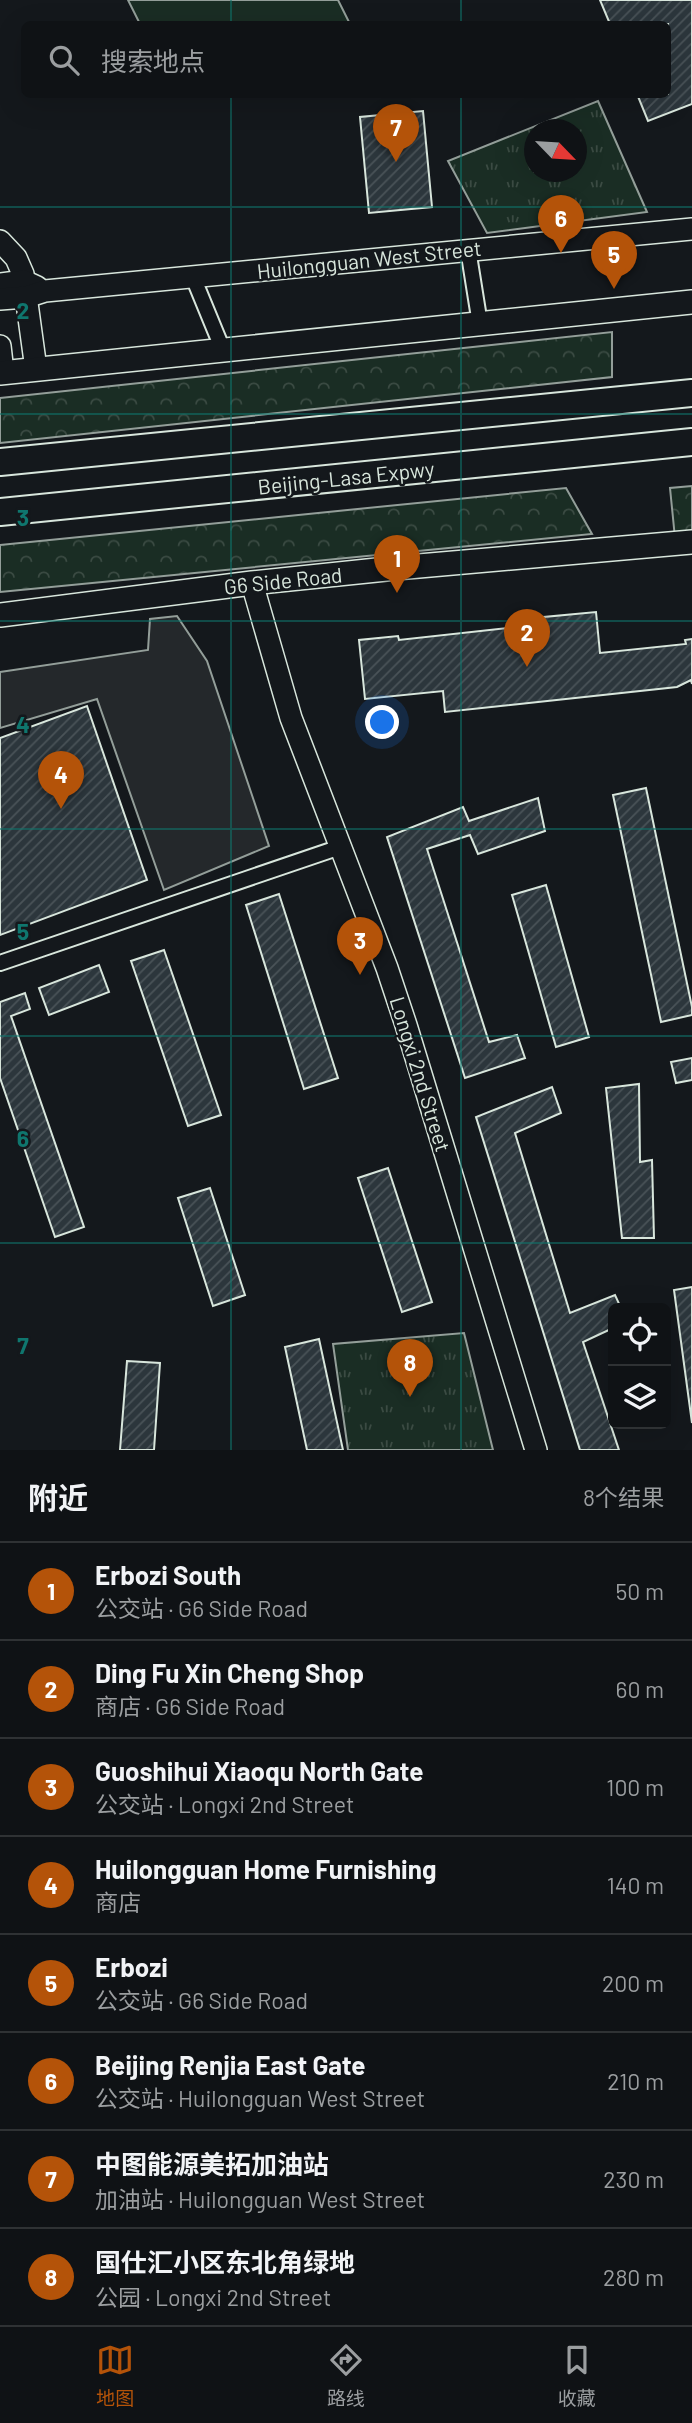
<!DOCTYPE html>
<html lang="zh">
<meta charset="utf-8">
<style>
body{margin:0;font-family:Barlow,"Noto Sans SC",sans-serif;background:#1d2022;color:#f1f3f6}
.controls{position:absolute;right:21px;bottom:21px;display:grid;overflow:hidden;border-radius:10px;box-shadow:0 7px 28px #0002}
.controls button{width:63px;height:63px;display:grid;place-items:center;padding:0;border:0;border-bottom:2px solid #2f3234;background:#0f1215;color:#f1f3f6;font:35px sans-serif}
.compass{position:absolute;left:524px;top:119px;width:63px;height:63px;border-radius:50%;background:#0f1215;box-shadow:0 7px 28px #0002;rotate:115deg}
.you{position:absolute;left:383px;top:723px;width:24px;height:24px;margin:-18px;border:5px solid #fff;border-radius:50%;background:#1a73e8;box-shadow:0 0 0 10px #1a73e833}
.badge{display:grid;place-items:center;width:46px;height:46px;border-radius:50%;background:#b45309;color:#fff;font-size:23px;font-weight:700}
.pin{position:absolute;translate:-50% -58px;filter:drop-shadow(0 2px 4px #0008)}
.pin::after{content:'';position:absolute;top:37px;width:24px;height:21px;background:inherit;clip-path:polygon(0 0,100% 0,50% 100%)}
.list{margin:0;padding:0;list-style:none}
h2{display:flex;justify-content:space-between;align-items:center;height:91px;margin:0;padding:0 28px;font-size:30px}
h2 small{font-size:23px;font-weight:400;color:#9b9ea0}
.list li{display:grid;grid-template-columns:46px 1fr auto;gap:21px;align-items:center;box-sizing:border-box;height:98px;padding:0 28px;border-top:2px solid #2f3234}
.list b{display:block;font-size:26px;white-space:nowrap}
.list p{margin:0;font-size:23px;white-space:nowrap;color:#9b9ea0}
.list em{font-size:23px;font-style:normal;color:#9b9ea0}
.icon{flex:none;width:38px;height:38px;fill:none;stroke:currentColor;stroke-width:2;stroke-linecap:round;stroke-linejoin:round}
.map{position:relative;flex:none;width:692px;height:1450px;overflow:hidden}
.search{position:absolute;background:#0f1215;box-shadow:0 7px 28px #0002;left:21px;right:21px;top:21px;height:77px;display:flex;align-items:center;gap:18px;box-sizing:border-box;padding:0 24px;border-radius:10px;color:#9b9ea0;font-size:26px}
.sheet{height:875px;background:#0f1215}
nav{display:flex;justify-content:space-around;align-items:center;box-sizing:border-box;height:98px;border-top:2px solid #2f3234;background:#0f1215;font-size:19px;color:#9b9ea0}
nav a{display:grid;justify-items:center;gap:4px}
nav .on{color:#b45309}
.map>svg:first-child{display:block}
.grass{fill:#1a2d24;stroke:#939e99;stroke-width:2}
.forest{fill:url(#forest-crowns);stroke:#939e99;stroke-width:2}
.park{fill:url(#park-tufts);stroke:#939e99;stroke-width:2;fill-rule:evenodd}
.parking{fill:#24282b;stroke:#939e99;stroke-width:2}
.building{fill:url(#building-hatch);stroke:#d8e6dc;stroke-width:2}
.lines{fill:none;stroke-linecap:round;stroke-linejoin:round}
.street-casing{stroke:#d8e6dc;stroke-width:18}
.secondary-casing{stroke:#d8e6dc;stroke-width:24}
.primary-casing{stroke:#d8e6dc;stroke-width:26}
.highway-casing{stroke:#d8e6dc;stroke-width:30}
.street{stroke:#14181c;stroke-width:14}
.secondary{stroke:#14181c;stroke-width:21}
.primary{stroke:#14181c;stroke-width:23}
.highway{stroke:#14181c;stroke-width:26}
.grid{fill:none;stroke:#0f766e;stroke-width:2;stroke-opacity:0.55}
.labels{text-anchor:middle;dominant-baseline:central;stroke-width:5;stroke-linejoin:round;paint-order:stroke}
.street-label{font-size:21px;fill:#d8e6dc;stroke:#14181c}
.grid-label{font-size:23px;text-anchor:middle;font-weight:bold;fill:#0f766e;stroke:#14181c;stroke-width:5;stroke-linejoin:round;paint-order:stroke}
</style>
<div class="map">
<svg width="692" height="1450" viewBox="0 0 692 1450">
<defs>
<pattern id="forest-crowns" width="20" height="18" patternUnits="userSpaceOnUse" patternTransform="scale(1.75)"><rect width="20" height="18" fill="#1a2d24"/><path d="M2 6a3 3 0 1 1 6 0M12 15a3 3 0 1 1 6 0" fill="none" stroke="#3b4b43"/></pattern>
<pattern id="park-tufts" width="24" height="20" patternUnits="userSpaceOnUse" patternTransform="scale(1.75)"><rect width="24" height="20" fill="#1a2d24"/><path d="M3 7l-1-3M5 7V3M7 7l1-3M15 17l-1-3M17 17v-4M19 17l1-3" fill="none" stroke="#3b4b43"/></pattern>
<pattern id="building-hatch" width="6" height="6" patternUnits="userSpaceOnUse" patternTransform="scale(1.75)"><rect width="6" height="6" fill="#2c363c"/><path d="M-1 1l2-2M0 6l6-6M5 7l2-2" fill="none" stroke="#4a5358"/></pattern>
</defs>
<rect width="100%" height="100%" fill="#14181c"/>
<!-- grass -->
<polygon class="grass" points="128,0 338,0 350,24 140,24"/>
<!-- forest -->
<g class="forest">
<polygon points="612,332 612,377 0,443 0,398"/>
<polygon points="692,486 692,536 675,538 670,488"/>
<polygon points="566,488 592,534 0,592 0,545"/>
</g>
<!-- park -->
<g class="park">
<path d="M598,101L647,212L487,233L448,161ZM534,130H576V172H534Z"/>
<polygon points="464,1333 493,1450 348,1450 333,1344"/>
</g>
<!-- parking -->
<polygon class="parking" points="177,616 207,661 269,846 164,890 97,699 0,728 0,672 148,650 150,619"/>
<!-- building -->
<g class="building">
<polygon points="600,0 692,0 692,104 648,121 637,94 668,94 668,24 610,24"/>
<polygon points="423,111 432,207 369,213 360,117"/>
<polygon points="596,612 600,653 686,644 685,640 692,639 692,684 691,680 677,687 445,712 443,691 365,699 359,640 398,636 399,640 545,624 544,617"/>
<polygon points="87,706 147,880 0,935 0,738"/>
<polygon points="646,788 692,1007 692,1015 661,1022 613,795"/>
<polygon points="538,798 545,831 478,854 470,835 427,849 489,1042 517,1035 525,1058 465,1078 387,837 463,807 469,821"/>
<polygon points="546,885 589,1037 556,1047 512,895"/>
<polygon points="279,894 338,1078 304,1089 246,905"/>
<polygon points="164,950 221,1115 188,1126 131,961"/>
<polygon points="99,965 109,992 49,1015 39,988"/>
<polygon points="25,993 30,1009 11,1016 84,1227 55,1237 0,1078 0,1002"/>
<polygon points="692,1058 692,1080 676,1083 671,1062"/>
<polygon points="639,1084 640,1162 652,1160 654,1238 622,1238 606,1088"/>
<polygon points="552,1087 561,1113 515,1133 570,1313 615,1295 621,1308 613,1308 613,1328 583,1342 619,1450 580,1450 476,1117"/>
<polygon points="388,1168 432,1302 402,1312 358,1178"/>
<polygon points="210,1188 245,1295 213,1306 178,1198"/>
<polygon points="692,1287 692,1423 674,1290"/>
<polygon points="319,1339 343,1450 307,1450 285,1347"/>
<polygon points="127,1361 160,1363 154,1450 120,1450"/>
</g>
<g class="lines">
<defs>
<g id="street">
<polyline points="468,249 480,324"/>
<polyline points="193,277 223,350"/>
<polyline points="0,963 340,847"/>
</g>
<g id="secondary">
<polyline points="0,241 16,258 23,274 36,369"/>
<polyline points="0,284 24,281 37,287"/>
<polyline points="0,299 26,297 45,291 692,229"/>
<polyline points="0,346 3,372"/>
<polyline points="252,583 291,718 387,968 406,1025 536,1450"/>
</g>
<g id="primary">
<polyline points="0,373 692,302"/>
<polyline points="0,615 252,583 396,568 692,542"/>
</g>
<g id="highway">
<polyline points="0,462 692,393"/>
<polyline points="0,512 692,442"/>
</g>
</defs>
<!-- street casing -->
<use href="#street" class="street-casing"/>
<!-- secondary casing -->
<use href="#secondary" class="secondary-casing"/>
<!-- primary casing -->
<use href="#primary" class="primary-casing"/>
<!-- highway casing -->
<use href="#highway" class="highway-casing"/>
<!-- street -->
<use href="#street" class="street"/>
<!-- secondary -->
<use href="#secondary" class="secondary"/>
<!-- primary -->
<use href="#primary" class="primary"/>
<!-- highway -->
<use href="#highway" class="highway"/>
</g>
<!-- grid -->
<path class="grid" d="M231,0V24M461,0V24M231,94V1450M461,94V1450M0,207H692M0,414H692M0,621H692M0,829H692M0,1036H692M0,1243H692"/>
<g class="labels">
<!-- street labels -->
<g class="street-label">
<text transform="translate(369 259) rotate(-6)">Huilongguan West Street</text>
<text transform="translate(346 477) rotate(-6)">Beijing-Lasa Expwy</text>
<text transform="translate(283 580) rotate(-6)">G6 Side Road</text>
<text transform="translate(421 1074) rotate(73)">Longxi 2nd Street</text>
</g>
</g>
<g class="grid-label">
<text x="23" y="319">2</text>
<text x="23" y="526">3</text>
<text x="23" y="733">4</text>
<text x="23" y="940">5</text>
<text x="23" y="1147">6</text>
<text x="23" y="1354">7</text>
</g>
</svg>
<div class="controls">
<button><svg class="icon" aria-label="locate" viewBox="0 0 24 24"><circle cx="12" cy="12" r="6"/><path d="M12 2v4M12 18v4M2 12h4M18 12h4"/></svg></button>
<button><svg class="icon" aria-label="layers" viewBox="0 0 24 24"><path d="M12 4l9 5-9 5-9-5zM3 14l9 5 9-5"/></svg></button>
</div>
<svg class="compass" viewBox="-18 -18 36 36"><path d="M0-13l5 13h-10z" fill="#e53935"/><path d="M0 13l5-13h-10z" fill="#9b9ea0"/></svg>
<div class="you"></div>
<div class="pin badge" style="left:397px;top:593px">1</div>
<div class="pin badge" style="left:527px;top:667px">2</div>
<div class="pin badge" style="left:360px;top:975px">3</div>
<div class="pin badge" style="left:61px;top:809px">4</div>
<div class="pin badge" style="left:614px;top:289px">5</div>
<div class="pin badge" style="left:561px;top:253px">6</div>
<div class="pin badge" style="left:396px;top:162px">7</div>
<div class="pin badge" style="left:410px;top:1397px">8</div>
<div class="search"><svg class="icon" aria-label="search" viewBox="0 0 24 24"><circle cx="10" cy="10" r="6"/><path d="M15 15l6 6"/></svg>搜索地点</div>
</div>
<section class="sheet">
<h2>附近<small>8个结果</small></h2>
<ul class="list">
<li><span class="badge">1</span><div><b>Erbozi South</b><p>公交站 · G6 Side Road</p></div><em>50 m</em></li>
<li><span class="badge">2</span><div><b>Ding Fu Xin Cheng Shop</b><p>商店 · G6 Side Road</p></div><em>60 m</em></li>
<li><span class="badge">3</span><div><b>Guoshihui Xiaoqu North Gate</b><p>公交站 · Longxi 2nd Street</p></div><em>100 m</em></li>
<li><span class="badge">4</span><div><b>Huilongguan Home Furnishing</b><p>商店</p></div><em>140 m</em></li>
<li><span class="badge">5</span><div><b>Erbozi</b><p>公交站 · G6 Side Road</p></div><em>200 m</em></li>
<li><span class="badge">6</span><div><b>Beijing Renjia East Gate</b><p>公交站 · Huilongguan West Street</p></div><em>210 m</em></li>
<li><span class="badge">7</span><div><b>中图能源美拓加油站</b><p>加油站 · Huilongguan West Street</p></div><em>230 m</em></li>
<li><span class="badge">8</span><div><b>国仕汇小区东北角绿地</b><p>公园 · Longxi 2nd Street</p></div><em>280 m</em></li>
</ul>
</section>
<nav>
<a class="on"><svg class="icon" aria-label="map" viewBox="0 0 24 24"><path d="M3 6l6-2 6 2 6-2v14l-6 2-6-2-6 2zM9 4v14M15 6v14"/></svg>地图</a>
<a><svg class="icon" aria-label="directions" viewBox="0 0 24 24"><path d="M12 3l9 9-9 9-9-9zM9 14v-3h6M13 9l2 2-2 2"/></svg>路线</a>
<a><svg class="icon" aria-label="saved" viewBox="0 0 24 24"><path d="M7 4h10v16l-5-4-5 4z"/></svg>收藏</a>
</nav>
